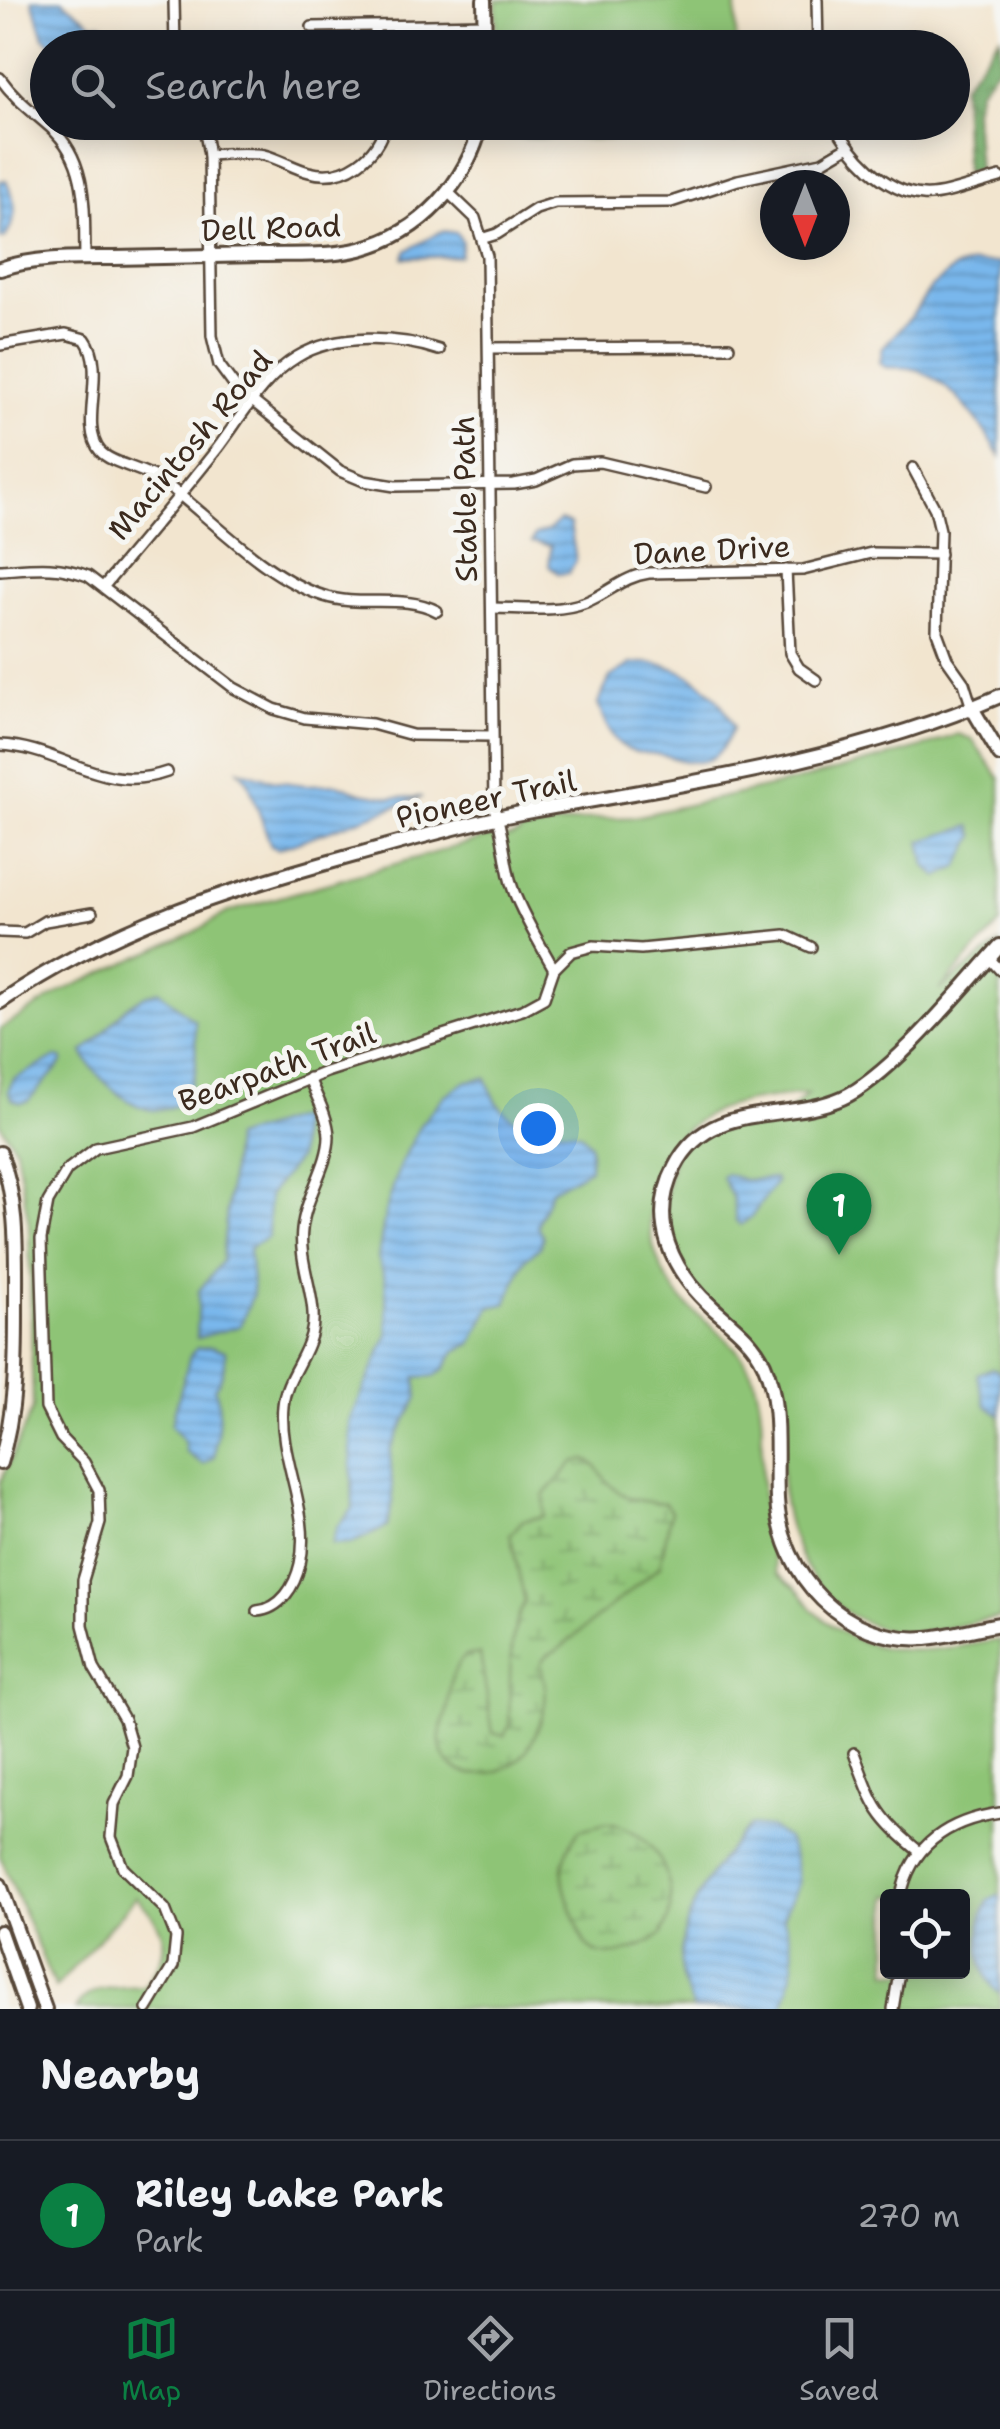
<!DOCTYPE html>
<style>
body{margin:0;font-family:"Shantell Sans",sans-serif;background:#20242c;color:#f1f3f6}
.controls{position:absolute;right:30px;bottom:30px;display:grid;overflow:hidden;border-radius:10px;box-shadow:0 5px 25px #0003}
.controls button{width:90px;height:90px;display:grid;place-items:center;padding:0;border:0;border-bottom:2px solid #363941;background:#171b24;color:#f1f3f6;font:50px sans-serif}
.compass{position:absolute;left:760px;top:170px;width:90px;height:90px;border-radius:50%;background:#171b24;box-shadow:0 5px 25px #0003;rotate:180deg}
.you{position:absolute;left:538px;top:1128px;width:35px;height:35px;margin:-25px;border:8px solid #fff;border-radius:50%;background:#1a73e8;box-shadow:0 0 0 15px #1a73e833}
.badge{display:grid;place-items:center;width:65px;height:65px;border-radius:50%;background:#0b8043;color:#fff;font-size:32px;font-weight:700}
.pin{position:absolute;translate:-50% -82px;filter:drop-shadow(0 2px 5px #0008)}
.pin::after{content:'';position:absolute;top:52px;width:35px;height:30px;background:inherit;clip-path:polygon(0 0,100% 0,50% 100%)}
.list{margin:0;padding:0;list-style:none}
h2{display:flex;justify-content:space-between;align-items:center;height:130px;margin:0;padding:0 40px;font-size:42px}
h2 small{font-size:32px;font-weight:400;color:#9ea1a6}
.list li{display:grid;grid-template-columns:65px 1fr auto;gap:30px;align-items:center;box-sizing:border-box;height:150px;padding:0 40px;border-top:2px solid #363941}
.list b{display:block;font-size:38px;white-space:nowrap}
.list p{margin:0;font-size:32px;white-space:nowrap;color:#9ea1a6}
.list em{font-size:32px;font-style:normal;color:#9ea1a6}
.icon{flex:none;width:55px;height:55px;fill:none;stroke:currentColor;stroke-width:2;stroke-linecap:round;stroke-linejoin:round}
.map{position:relative;flex:none;width:1000px;height:2009px;overflow:hidden}
.search{position:absolute;background:#171b24;box-shadow:0 5px 25px #0003;left:30px;right:30px;top:30px;height:110px;display:flex;align-items:center;gap:25px;box-sizing:border-box;padding:0 35px;border-radius:55px;color:#9ea1a6;font-size:38px}
.sheet{height:280px;background:#171b24}
nav{display:flex;justify-content:space-around;align-items:center;box-sizing:border-box;height:140px;border-top:2px solid #363941;background:#171b24;font-size:28px;color:#9ea1a6}
nav a{display:grid;justify-items:center;gap:5px}
nav .on{color:#0b8043}
.map>svg:first-child{display:block}
.green{fill:#8ec476;stroke:#64774a;stroke-width:2.5;fill-rule:evenodd}
.forest{fill:url(#forest-crowns);stroke:#566a42;stroke-width:2.5}
.wetland{fill:url(#wetland-marsh);stroke:#64774a;stroke-width:2.5}
.water{fill:url(#water-rules);stroke:#5a7085;stroke-width:2.5}
.lines{fill:none;stroke-linecap:round;stroke-linejoin:round}
.street-casing{stroke:#564639;stroke-width:14}
.secondary-casing{stroke:#564639;stroke-width:18}
.street{stroke:#fff;stroke-width:9}
.secondary{stroke:#fff;stroke-width:12}
.labels{text-anchor:middle;dominant-baseline:central;stroke-width:10;stroke-linejoin:round;paint-order:stroke}
.street-label{font-size:30px;fill:#3b2a1e;stroke:#f6f6f2}
</style>
<div class="map">
<svg width="1000" height="2009" viewBox="0 0 1000 2009">
<defs>
<pattern id="forest-crowns" width="20" height="18" patternUnits="userSpaceOnUse" patternTransform="scale(2.5)"><rect width="20" height="18" fill="#72aa67"/><path d="M2 6a3 3 0 1 1 6 0M12 15a3 3 0 1 1 6 0" fill="none" stroke="#5f8b54"/></pattern>
<pattern id="wetland-marsh" width="20" height="14" patternUnits="userSpaceOnUse" patternTransform="scale(2.5)"><rect width="20" height="14" fill="#8ec476"/><path d="M1 5h8M5 5V1M11 12h8M15 12V8" fill="none" stroke="#759f60"/></pattern>
<pattern id="water-rules" width="6" height="5" patternUnits="userSpaceOnUse" patternTransform="scale(2.5)"><rect width="6" height="5" fill="#79b7ec"/><path d="M0 2.5h6" fill="none" stroke="#6495bf"/></pattern>
</defs>
<rect width="100%" height="100%" fill="#f6f6f2"/>
<filter id="ink" filterUnits="userSpaceOnUse"><feTurbulence type="fractalNoise" baseFrequency=".01" numOctaves="2"/><feDisplacementMap in="SourceGraphic" scale="20" xChannelSelector="R" yChannelSelector="G"/><feConvolveMatrix kernelMatrix="1 2 1 2 8 2 1 2 1" color-interpolation-filters="sRGB"/></filter>
<filter id="wash" filterUnits="userSpaceOnUse"><feTurbulence type="fractalNoise" baseFrequency=".0048" numOctaves="4" result="noise"/><feDisplacementMap in="SourceGraphic" scale="40" xChannelSelector="R" yChannelSelector="G"/><feGaussianBlur stdDeviation="2.25" result="paint"/><feColorMatrix in="noise" values="0 0 0 0 0 0 0 0 0 0 0 0 0 0 0 0 0 1.4 0 .05"/><feComposite in="paint" operator="in"/></filter>
<g filter="url(#wash)">
<rect width="100%" height="100%" fill="#f2e5cf"/>
<!-- green -->
<g class="green">
<rect x="496" y="0" width="240" height="47"/>
<polygon points="495,123 736,123 736,141 494,137"/>
<path d="M958,734L972,739L1000,779V924L939,990L1000,943V1618C967,1621 935,1635 902,1632C825,1625 784,1549 782,1479C781,1443 787,1399 771,1366C752,1325 724,1321 697,1291C688,1281 667,1236 663,1223C660,1207 674,1160 676,1140C635,1191 643,1263 690,1308C714,1330 745,1348 755,1382C767,1420 759,1458 763,1497C765,1522 771,1549 777,1573C783,1579 789,1583 795,1588C803,1594 808,1605 815,1612C873,1665 930,1651 1000,1640V2009H75C90,1983 118,1988 144,1986C174,1949 168,1930 136,1897L55,1988L0,1856V1483L33,1408L29,1224L16,1149L0,1124V1029L64,990L193,933L228,912L489,837C502,838 513,840 523,831L591,819L634,817L796,781L923,747ZM808,1094L790,1110L679,1137C712,1100 761,1099 808,1094ZM888,1896H962V1972H888Z"/>
</g>
<!-- forest -->
<polygon class="forest" points="1000,36 1000,64 979,90 974,109 978,170 965,173 962,86"/>
<!-- wetland -->
<g class="wetland">
<path d="M585,1459C597,1463 598,1471 607,1481C623,1500 641,1502 665,1503L671,1512L660,1566L558,1650L547,1655L541,1662C541,1671 544,1677 545,1685C548,1705 539,1728 530,1745C510,1781 446,1788 440,1743C438,1729 447,1718 448,1705C450,1683 450,1672 466,1655L480,1654L493,1733L504,1736L509,1726C511,1684 506,1637 525,1601L510,1535L522,1521L544,1516V1495L574,1462Z"/>
<path d="M607,1823C657,1828 686,1891 662,1934C643,1947 602,1969 584,1941C580,1934 578,1925 575,1918C560,1882 556,1864 579,1830Z"/>
</g>
<!-- water -->
<g class="water">
<polygon points="32,0 62,0 93,24 101,23 112,33 105,40 109,47 56,47 44,37"/>
<path d="M6,180C17,205 19,214 5,238L1,239L0,181Z"/>
<polygon points="442,231 457,233 462,242 460,256 404,258 406,251"/>
<path d="M973,263H1000V456C981,423 949,377 909,368C901,367 893,368 885,367L880,362L883,347L911,317L932,286L955,268Z"/>
<polygon points="559,521 570,524 576,560 569,573 559,574 549,566 551,546 532,542 535,535 548,531"/>
<path d="M631,664C675,658 719,686 733,728C717,766 702,767 666,756C650,751 635,756 621,745C609,736 604,718 598,704L610,677Z"/>
<polygon points="239,770 275,781 306,785 337,784 361,793 392,798 422,797 278,849 271,846 248,781"/>
<polygon points="971,826 975,836 958,867 938,877 926,866 921,841"/>
<path d="M159,991L195,1021L196,1069L185,1103C176,1105 162,1111 152,1110C127,1106 92,1074 83,1052C115,1028 117,1003 159,991Z"/>
<polygon points="56,1057 62,1058 62,1063 28,1101 21,1103 12,1099 8,1091 14,1079"/>
<path d="M486,1078C505,1134 532,1123 580,1133L590,1144V1169L551,1190L537,1226L543,1236L540,1247L525,1259L506,1304L490,1307L471,1344L455,1351L444,1370L434,1376L416,1377L418,1397L390,1450L393,1501L387,1527L352,1543L332,1544L337,1527L353,1509L350,1421L388,1334L385,1279L378,1258L385,1214L399,1168L420,1125L445,1095L467,1081Z"/>
<polygon points="299,1117 298,1158 269,1195 268,1237 249,1248 253,1294 240,1326 197,1338 199,1291 222,1261 234,1138"/>
<polygon points="726,1174 744,1180 774,1178 776,1182 752,1216 741,1225 736,1221 733,1199 722,1177"/>
<path d="M211,1347L225,1351C227,1361 221,1382 214,1388C223,1402 217,1438 214,1457L203,1464L186,1452L184,1441L171,1425L190,1356L197,1348Z"/>
<polygon points="993,1368 1000,1373 1000,1414 986,1406 977,1374"/>
<path d="M750,1826L771,1828L787,1839L794,1856L798,1883L783,1917C799,1956 795,1970 782,2009H694C689,1997 683,1986 681,1972C676,1919 714,1862 750,1826Z"/>
<path d="M998,1895L1000,1896V1994C974,1972 976,1928 988,1900Z"/>
</g>
</g>
<g filter="url(#ink)">
<g class="lines">
<defs>
<g id="street">
<polyline points="174,0 175,48"/>
<polyline points="817,0 818,48"/>
<polyline points="312,27 485,24"/>
<polyline points="375,27 375,48"/>
<path d="M0,78C14,98 32,111 50,127C89,161 84,211 85,258"/>
<polyline points="203,122 209,155 212,336 219,365 236,388 340,471 364,481 395,486 514,484 536,480 572,464 600,462 706,487"/>
<path d="M834,122C851,155 884,192 923,195C942,197 980,182 1000,177"/>
<path d="M209,155C227,154 247,152 264,155C280,159 293,168 309,172C345,182 378,156 386,122"/>
<polyline points="484,238 497,234 536,209 555,203 671,202 738,180 822,162 849,146"/>
<path d="M0,345L66,334L85,339C108,370 78,424 100,451C111,464 145,469 162,481C212,518 265,578 324,596C361,608 403,593 437,611"/>
<polyline points="489,348 729,347"/>
<polyline points="913,468 935,509 940,530 937,632 947,659 964,683 972,708"/>
<path d="M0,570C32,568 57,564 88,576L234,688L274,709L305,718L372,724L412,735L492,736"/>
<polyline points="786,570 790,653 799,668 816,680"/>
<path d="M104,586C142,541 180,496 217,449C240,419 263,377 297,357C336,333 397,336 439,350"/>
<path d="M492,608C521,608 558,613 586,602C609,593 624,576 649,573L803,570L871,553L940,554"/>
<path d="M0,745C61,747 102,795 167,772"/>
<polyline points="0,932 25,933 45,921 92,913"/>
<polyline points="989,958 1000,970"/>
<polyline points="554,969 571,952 593,946 641,949 785,935 811,947"/>
<path d="M257,1611C281,1609 295,1586 300,1564C312,1512 278,1458 283,1406C285,1379 304,1361 311,1335C320,1303 298,1266 302,1230C305,1197 329,1165 329,1136C328,1116 316,1096 309,1078"/>
<path d="M854,1753C873,1804 876,1817 920,1852"/>
<path d="M901,1896C911,1844 950,1820 1000,1813"/>
<path d="M147,2009L173,1966L176,1937L165,1909L123,1868L111,1837L114,1804L128,1776L132,1747L124,1719L94,1668L83,1625V1580L100,1523L99,1490L84,1462L61,1438L46,1408L41,1239L48,1202L67,1170L96,1148L193,1127L326,1072L522,1010L544,998L554,969C540,944 524,918 514,892C503,864 506,837 494,808L487,256L475,218L449,193"/>
<polyline points="893,2009 899,1972"/>
</g>
<g id="secondary">
<polyline points="484,0 485,48"/>
<path d="M0,269C36,257 77,258 114,258C163,257 212,256 261,255C293,254 328,257 360,249C422,233 466,184 482,122"/>
<polyline points="972,708 1000,755"/>
<path d="M1000,946C963,987 890,1077 842,1098C785,1123 709,1099 675,1167C647,1221 672,1271 713,1308C732,1325 753,1340 764,1364C782,1404 775,1455 777,1499C781,1576 844,1644 926,1638C950,1636 975,1628 1000,1624"/>
<path d="M0,1002C114,925 224,891 355,855C413,839 471,822 531,811C689,783 852,760 1000,696"/>
<path d="M0,1153C18,1201 16,1250 16,1300C16,1356 17,1408 0,1463"/>
<polyline points="0,1885 45,2009"/>
<polyline points="0,1932 27,2009"/>
</g>
</defs>
<!-- street casing -->
<use href="#street" class="street-casing"/>
<!-- secondary casing -->
<use href="#secondary" class="secondary-casing"/>
<!-- street -->
<use href="#street" class="street"/>
<!-- secondary -->
<use href="#secondary" class="secondary"/>
</g>
</g>
<g class="labels">
<!-- street labels -->
<g class="street-label">
<text transform="translate(271 228) rotate(-2)">Dell Road</text>
<text transform="translate(190 445) rotate(-50)">Macintosh Road</text>
<text transform="translate(465 499) rotate(-91)">Stable Path</text>
<text transform="translate(712 550) rotate(-3)">Dane Drive</text>
<text transform="translate(486 799) rotate(-12)">Pioneer Trail</text>
<text transform="translate(277 1067) rotate(-20)">Bearpath Trail</text>
</g>
</g>
</svg>
<div class="controls">
<button><svg class="icon" aria-label="locate" viewBox="0 0 24 24"><circle cx="12" cy="12" r="6"/><path d="M12 2v4M12 18v4M2 12h4M18 12h4"/></svg></button>
</div>
<svg class="compass" viewBox="-18 -18 36 36"><path d="M0-13l5 13h-10z" fill="#e53935"/><path d="M0 13l5-13h-10z" fill="#9ea1a6"/></svg>
<div class="you"></div>
<div class="pin badge" style="left:839px;top:1255px">1</div>
<div class="search"><svg class="icon" aria-label="search" viewBox="0 0 24 24"><circle cx="10" cy="10" r="6"/><path d="M15 15l6 6"/></svg>Search here</div>
</div>
<section class="sheet">
<h2>Nearby<small></small></h2>
<ul class="list">
<li><span class="badge">1</span><div><b>Riley Lake Park</b><p>Park</p></div><em>270 m</em></li>
</ul>
</section>
<nav>
<a class="on"><svg class="icon" aria-label="map" viewBox="0 0 24 24"><path d="M3 6l6-2 6 2 6-2v14l-6 2-6-2-6 2zM9 4v14M15 6v14"/></svg>Map</a>
<a><svg class="icon" aria-label="directions" viewBox="0 0 24 24"><path d="M12 3l9 9-9 9-9-9zM9 14v-3h6M13 9l2 2-2 2"/></svg>Directions</a>
<a><svg class="icon" aria-label="saved" viewBox="0 0 24 24"><path d="M7 4h10v16l-5-4-5 4z"/></svg>Saved</a>
</nav>
